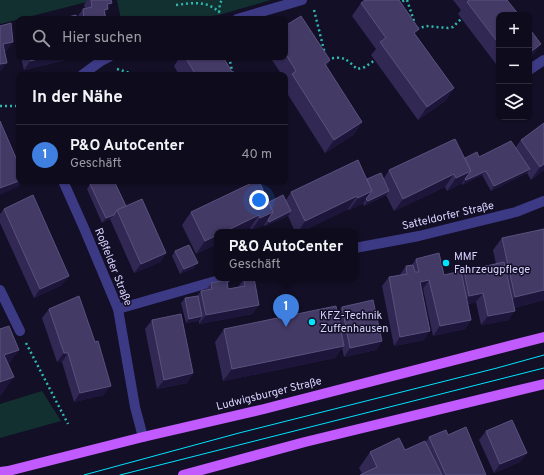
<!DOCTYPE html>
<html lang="de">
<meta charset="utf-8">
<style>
body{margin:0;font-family:Overpass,sans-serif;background:#171425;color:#f1f3f6}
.controls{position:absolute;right:12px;top:12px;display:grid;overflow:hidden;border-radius:8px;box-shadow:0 1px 3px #0004}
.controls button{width:36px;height:36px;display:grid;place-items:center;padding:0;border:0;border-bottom:1px solid #2e2b3b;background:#0e0b1c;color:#f1f3f6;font:20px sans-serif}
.you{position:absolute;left:259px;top:200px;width:14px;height:14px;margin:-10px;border:3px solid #fff;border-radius:50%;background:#1a73e8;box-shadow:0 0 0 6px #1a73e833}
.badge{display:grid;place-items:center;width:26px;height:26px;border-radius:50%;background:#1a73e8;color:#fff;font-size:13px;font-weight:700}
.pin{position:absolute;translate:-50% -33px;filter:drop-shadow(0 1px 2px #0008)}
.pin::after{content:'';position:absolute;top:21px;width:14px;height:12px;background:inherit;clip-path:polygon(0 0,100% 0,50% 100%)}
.popup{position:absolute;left:214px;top:229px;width:144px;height:52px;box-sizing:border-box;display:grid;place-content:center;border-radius:8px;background:#0e0b1c;filter:drop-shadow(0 1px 3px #0005);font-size:13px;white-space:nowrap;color:#9b9ba3}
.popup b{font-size:15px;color:#f1f3f6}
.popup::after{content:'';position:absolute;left:50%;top:100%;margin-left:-8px;border:8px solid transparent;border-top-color:#0e0b1c}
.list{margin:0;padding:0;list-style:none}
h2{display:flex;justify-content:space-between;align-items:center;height:52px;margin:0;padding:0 16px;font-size:17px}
h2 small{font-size:13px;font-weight:400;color:#9b9ba3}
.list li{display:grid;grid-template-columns:26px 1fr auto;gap:12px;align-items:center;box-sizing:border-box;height:60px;padding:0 16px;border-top:1px solid #2e2b3b}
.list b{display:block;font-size:15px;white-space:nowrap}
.list p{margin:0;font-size:13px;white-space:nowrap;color:#9b9ba3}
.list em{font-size:13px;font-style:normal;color:#9b9ba3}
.icon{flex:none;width:22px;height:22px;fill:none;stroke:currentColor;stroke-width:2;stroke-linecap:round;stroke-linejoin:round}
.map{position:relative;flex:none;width:544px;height:475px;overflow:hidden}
.search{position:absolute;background:#0e0b1c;box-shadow:0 1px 3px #0004;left:16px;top:16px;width:272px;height:44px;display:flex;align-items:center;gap:10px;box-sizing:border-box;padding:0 14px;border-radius:8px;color:#9b9ba3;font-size:15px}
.panel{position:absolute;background:#0e0b1c;box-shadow:0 1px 3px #0004;left:16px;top:72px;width:272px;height:112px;border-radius:8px}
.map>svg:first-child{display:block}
.green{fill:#12302f}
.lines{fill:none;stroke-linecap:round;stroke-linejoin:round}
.path{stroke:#2fb8b0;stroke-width:2.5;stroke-dasharray:2 3;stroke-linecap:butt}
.minor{stroke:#3d3a85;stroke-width:10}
.major{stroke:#c25bff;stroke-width:10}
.tram{stroke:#00e5ff;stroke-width:1}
.wall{fill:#312854}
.shaded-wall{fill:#1d163a}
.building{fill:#433a66;stroke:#5a527e}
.poi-dot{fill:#00e5ff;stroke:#130f26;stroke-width:1.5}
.labels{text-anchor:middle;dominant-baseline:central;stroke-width:3;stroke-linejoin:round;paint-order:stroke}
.street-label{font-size:11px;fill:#d9d4ff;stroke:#130f26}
.poi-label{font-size:11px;fill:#d9d4ff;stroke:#130f26;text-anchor:start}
</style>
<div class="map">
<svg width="544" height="475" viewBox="0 0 544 475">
<rect width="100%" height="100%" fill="#130f26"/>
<!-- green -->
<g class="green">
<polygon points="0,0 95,0 0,24"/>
<polygon points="117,0 271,0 219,15 191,19 121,19"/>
<polygon points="42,391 61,421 0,438 0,404"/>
</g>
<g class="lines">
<!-- path -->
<g class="path">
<polyline points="407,0 415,24"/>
<polyline points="398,4 405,0"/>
<path d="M176,5C193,3 206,0 219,12L220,3L222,0"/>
<polyline points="314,10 325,54"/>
<polyline points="417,29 426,26 448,28 453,27 461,19"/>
<polyline points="229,57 233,75"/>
<path d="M327,59C344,56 345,58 357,69L365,67L375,60"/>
<polyline points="117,69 137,75"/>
<polyline points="285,100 285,99"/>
<polyline points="0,106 19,106"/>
<polyline points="26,343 68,424"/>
</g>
<!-- minor -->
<g class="minor">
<polyline points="237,19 302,0"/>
<polyline points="529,70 544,60"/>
<polyline points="82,75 101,61 109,57"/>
<polyline points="63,181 84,228 118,309 135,407 143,437"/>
<polyline points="355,248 419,236 516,212 544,201"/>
<polyline points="0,290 20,331"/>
<polyline points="118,309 226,278"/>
</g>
<!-- major -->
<g class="major">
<polyline points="0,472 8,471 143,437 264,409 544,337"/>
<polyline points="183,475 305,442 544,384"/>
</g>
<!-- tram -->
<g class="tram">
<polyline points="84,475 239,433 497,368 544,355"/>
<polyline points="120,475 544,368"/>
</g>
</g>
<!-- wall -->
<g class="wall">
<polygon points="87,0 111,0 112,3 108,8 105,14 106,19 60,19 77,17 83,9 85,9 84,5"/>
<polygon points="453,0 507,0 499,15 499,68 458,14 461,10"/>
<polygon points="361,3 416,35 454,88 445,101 418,120 371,55 376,49 352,16"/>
<polygon points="285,26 330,60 326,67 362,122 353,135 325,153 285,90 285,83 286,82 285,80 285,75 282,75 270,57 285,57"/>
<polygon points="19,34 19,47 17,37"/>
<polygon points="21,57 78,57 24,70"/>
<polygon points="180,57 223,57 234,75 179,75 174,66"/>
<polygon points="544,123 544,170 531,180 527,173 491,191 482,175 462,185 462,183 447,191 445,187 394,211 386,195 364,206 363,203 349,210 348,209 301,232 295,232 288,216 265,226 264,225 251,231 250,228 217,232 217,244 196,254 182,225 191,212 286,200 291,192 367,179 384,178 389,170 465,158 479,157 515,148 521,140"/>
<polygon points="95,181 114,181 126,206 166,253 160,262 134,273 110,219 102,223 87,189 90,184 95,182"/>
<polygon points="4,209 62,285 34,298 0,223 0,214"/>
<polygon points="544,229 544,300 514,308 509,320 481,325 476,302 468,304 471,320 465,329 433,336 423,289 422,289 424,340 394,346 382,286 389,277 399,276 406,266 412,265 416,259 444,275 462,274 464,271 496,264 493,250 502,238"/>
<polygon points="175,251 194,268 180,274 172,256"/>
<polygon points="244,279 259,305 252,314 199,324 199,321 186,323 181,303 185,298 197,296 201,291 206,290 211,283 228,289 238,287"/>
<polygon points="342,307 382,341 376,350 344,357 342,348 335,358 223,381 215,342 224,329 337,313"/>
<polygon points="49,309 104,395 74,402 62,362 57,362 42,318"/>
<polygon points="152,320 193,373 187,383 157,389 145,329"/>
<polygon points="486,431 527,453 520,462 494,473 479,440"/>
<polygon points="448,435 486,475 360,475 362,474 359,468 370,452 405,450 426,442 429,437"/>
</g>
<!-- shaded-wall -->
<g class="shaded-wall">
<polygon points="112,3 107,10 108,9 102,18 98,19 107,4"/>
<polygon points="13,42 7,51 0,52 3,44"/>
<polygon points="541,44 532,57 529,59 529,53"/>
<polygon points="46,57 78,57 24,70 30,61"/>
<polygon points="330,60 321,73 325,64"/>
<polygon points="7,63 0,72 0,64"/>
<polygon points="454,88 445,101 418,120 427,107"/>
<polygon points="362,122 353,135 325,153 334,140"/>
<polygon points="544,164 544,170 531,180 540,167"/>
<polygon points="530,169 527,173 491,191 494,186"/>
<polygon points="471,171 462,183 447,191 456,178"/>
<polygon points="486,171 482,175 462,185 466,180"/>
<polygon points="454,174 445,187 394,211 403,199"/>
<polygon points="19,181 23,181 18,187 0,195 0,188"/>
<polygon points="372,191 363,204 349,210 358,198"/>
<polygon points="389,191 386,195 364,206 368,201"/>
<polygon points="357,196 348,209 301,232 298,232 305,221"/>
<polygon points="291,211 288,216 265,226 269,222"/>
<polygon points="273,212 264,225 251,231 260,218"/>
<polygon points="114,215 110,219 102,223 106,218"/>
<polygon points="259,215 250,228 242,232 224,232"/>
<polygon points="217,235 217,244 196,254 205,241"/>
<polygon points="166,253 160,262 134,273 141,264"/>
<polygon points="198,263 194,268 180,274 184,269"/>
<polygon points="69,276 62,285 34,298 40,289"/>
<polygon points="429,280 423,289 414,291 420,282"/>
<polygon points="544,290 544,300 506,310 515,297"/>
<polygon points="483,293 476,302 463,305 469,296"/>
<polygon points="259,305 252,314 199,324 206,315"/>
<polygon points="515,311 509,320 481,325 488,316"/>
<polygon points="202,316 199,321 186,323 189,319"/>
<polygon points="471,320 465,329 433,336 440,326"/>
<polygon points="430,331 424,340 394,346 400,337"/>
<polygon points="382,341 376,350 344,357 350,348"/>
<polygon points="344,346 335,358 223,381 232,369"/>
<polygon points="19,350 5,370 4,355"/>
<polygon points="64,353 68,353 62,362 57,362"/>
<polygon points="193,373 187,383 157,389 164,380"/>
<polygon points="14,377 0,397 0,382"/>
<polygon points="111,386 104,395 74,402 80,393"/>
<polygon points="527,453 520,462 494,473 500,464"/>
</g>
<!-- building -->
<g class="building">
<polygon points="91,0 111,0 112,3 107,4 108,9 104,10 106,19 84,19 83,9 92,7"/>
<polygon points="365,0 399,0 419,29 414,33 454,88 427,107 380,42 386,38 361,3"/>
<polygon points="469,0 507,0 519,15 499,15 499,44 467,2"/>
<polygon points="76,15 78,19 60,19"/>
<polygon points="301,16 330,60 325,64 362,122 334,140 292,74 296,71 285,53 285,26"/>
<polygon points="11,23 13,42 3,44 7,63 0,64 0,26"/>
<polygon points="529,28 541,44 529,53"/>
<polygon points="30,57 46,57 30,61"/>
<polygon points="185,57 223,57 234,75 196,75"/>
<polygon points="0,121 19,165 19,181 0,188"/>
<polygon points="544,123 544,164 540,167 521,140"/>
<polygon points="455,139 471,171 456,178 454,174 403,199 389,170"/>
<polygon points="511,141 530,169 494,186 486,171 466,180 465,179 471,171 465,158 477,152 479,157"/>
<polygon points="358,160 372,191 358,198 357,196 305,221 291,192"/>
<polygon points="381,173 389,191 368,201 366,199 372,191 367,179"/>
<polygon points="98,181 114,181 126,206 117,210 114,215 106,218 90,184"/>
<polygon points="256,181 259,181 273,212 260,218 259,215 224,232 217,232 217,235 205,241 191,212"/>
<polygon points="33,195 69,276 40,289 4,209"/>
<polygon points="283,195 291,211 269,222 268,220 273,212 269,202"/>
<polygon points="142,199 166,253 141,264 117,210"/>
<polygon points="544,229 544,290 515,297 502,238"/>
<polygon points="189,245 198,263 184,269 175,251"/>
<polygon points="439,253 444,275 461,271 471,320 440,326 429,280 420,282 430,331 400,337 389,277 407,274 406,266 413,265 415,272 419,272 416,259"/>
<polygon points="504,262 515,311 488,316 483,293 469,296 464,271"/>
<polygon points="247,278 254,278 259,305 206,315 201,291 212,289 211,283 227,280 228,289 245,286 244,279"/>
<polygon points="79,296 95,342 98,341 111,386 80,393 68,353 64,353 49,309"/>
<polygon points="198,296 202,316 189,319 185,298"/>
<polygon points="373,300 382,341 350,348 342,307"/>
<polygon points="336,306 344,346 232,369 224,329"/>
<polygon points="181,314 193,373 164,380 152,320"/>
<polygon points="9,326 19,350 4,355 14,377 0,382 0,329"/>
<polygon points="512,420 527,453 500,464 486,431"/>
<polygon points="466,427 486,475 446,475 429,437 446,430 448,435"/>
<polygon points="399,438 405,450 425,441 442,475 360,475 377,467 370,452"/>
</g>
<!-- markers -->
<g class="poi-dot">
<circle cx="446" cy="263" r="4"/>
<circle cx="312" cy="322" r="4"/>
</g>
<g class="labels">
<!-- street labels -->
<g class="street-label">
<text transform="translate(448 216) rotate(-13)">Satteldorfer Straße</text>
<text transform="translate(113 267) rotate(68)">Roßfelder Straße</text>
<text transform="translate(269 394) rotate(-14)">Ludwigsburger Straße</text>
</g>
<!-- poi labels -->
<g class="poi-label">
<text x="454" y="257">MMF<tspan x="454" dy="13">Fahrzeugpflege</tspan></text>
<text x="320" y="316">KFZ-Technik<tspan x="320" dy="13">Zuffenhausen</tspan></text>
</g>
</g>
</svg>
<div class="controls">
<button>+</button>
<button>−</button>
<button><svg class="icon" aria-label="layers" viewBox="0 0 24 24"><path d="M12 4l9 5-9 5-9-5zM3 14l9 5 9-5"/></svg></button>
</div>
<div class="you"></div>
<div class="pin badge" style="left:286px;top:327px;background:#3f7fe0">1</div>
<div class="popup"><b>P&amp;O AutoCenter</b>Geschäft</div>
<div class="search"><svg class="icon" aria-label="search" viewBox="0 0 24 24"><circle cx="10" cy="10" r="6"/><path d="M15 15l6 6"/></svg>Hier suchen</div>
<section class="panel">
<h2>In der Nähe<small></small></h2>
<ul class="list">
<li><span class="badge" style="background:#3f7fe0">1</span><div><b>P&amp;O AutoCenter</b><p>Geschäft</p></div><em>40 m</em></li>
</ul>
</section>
</div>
